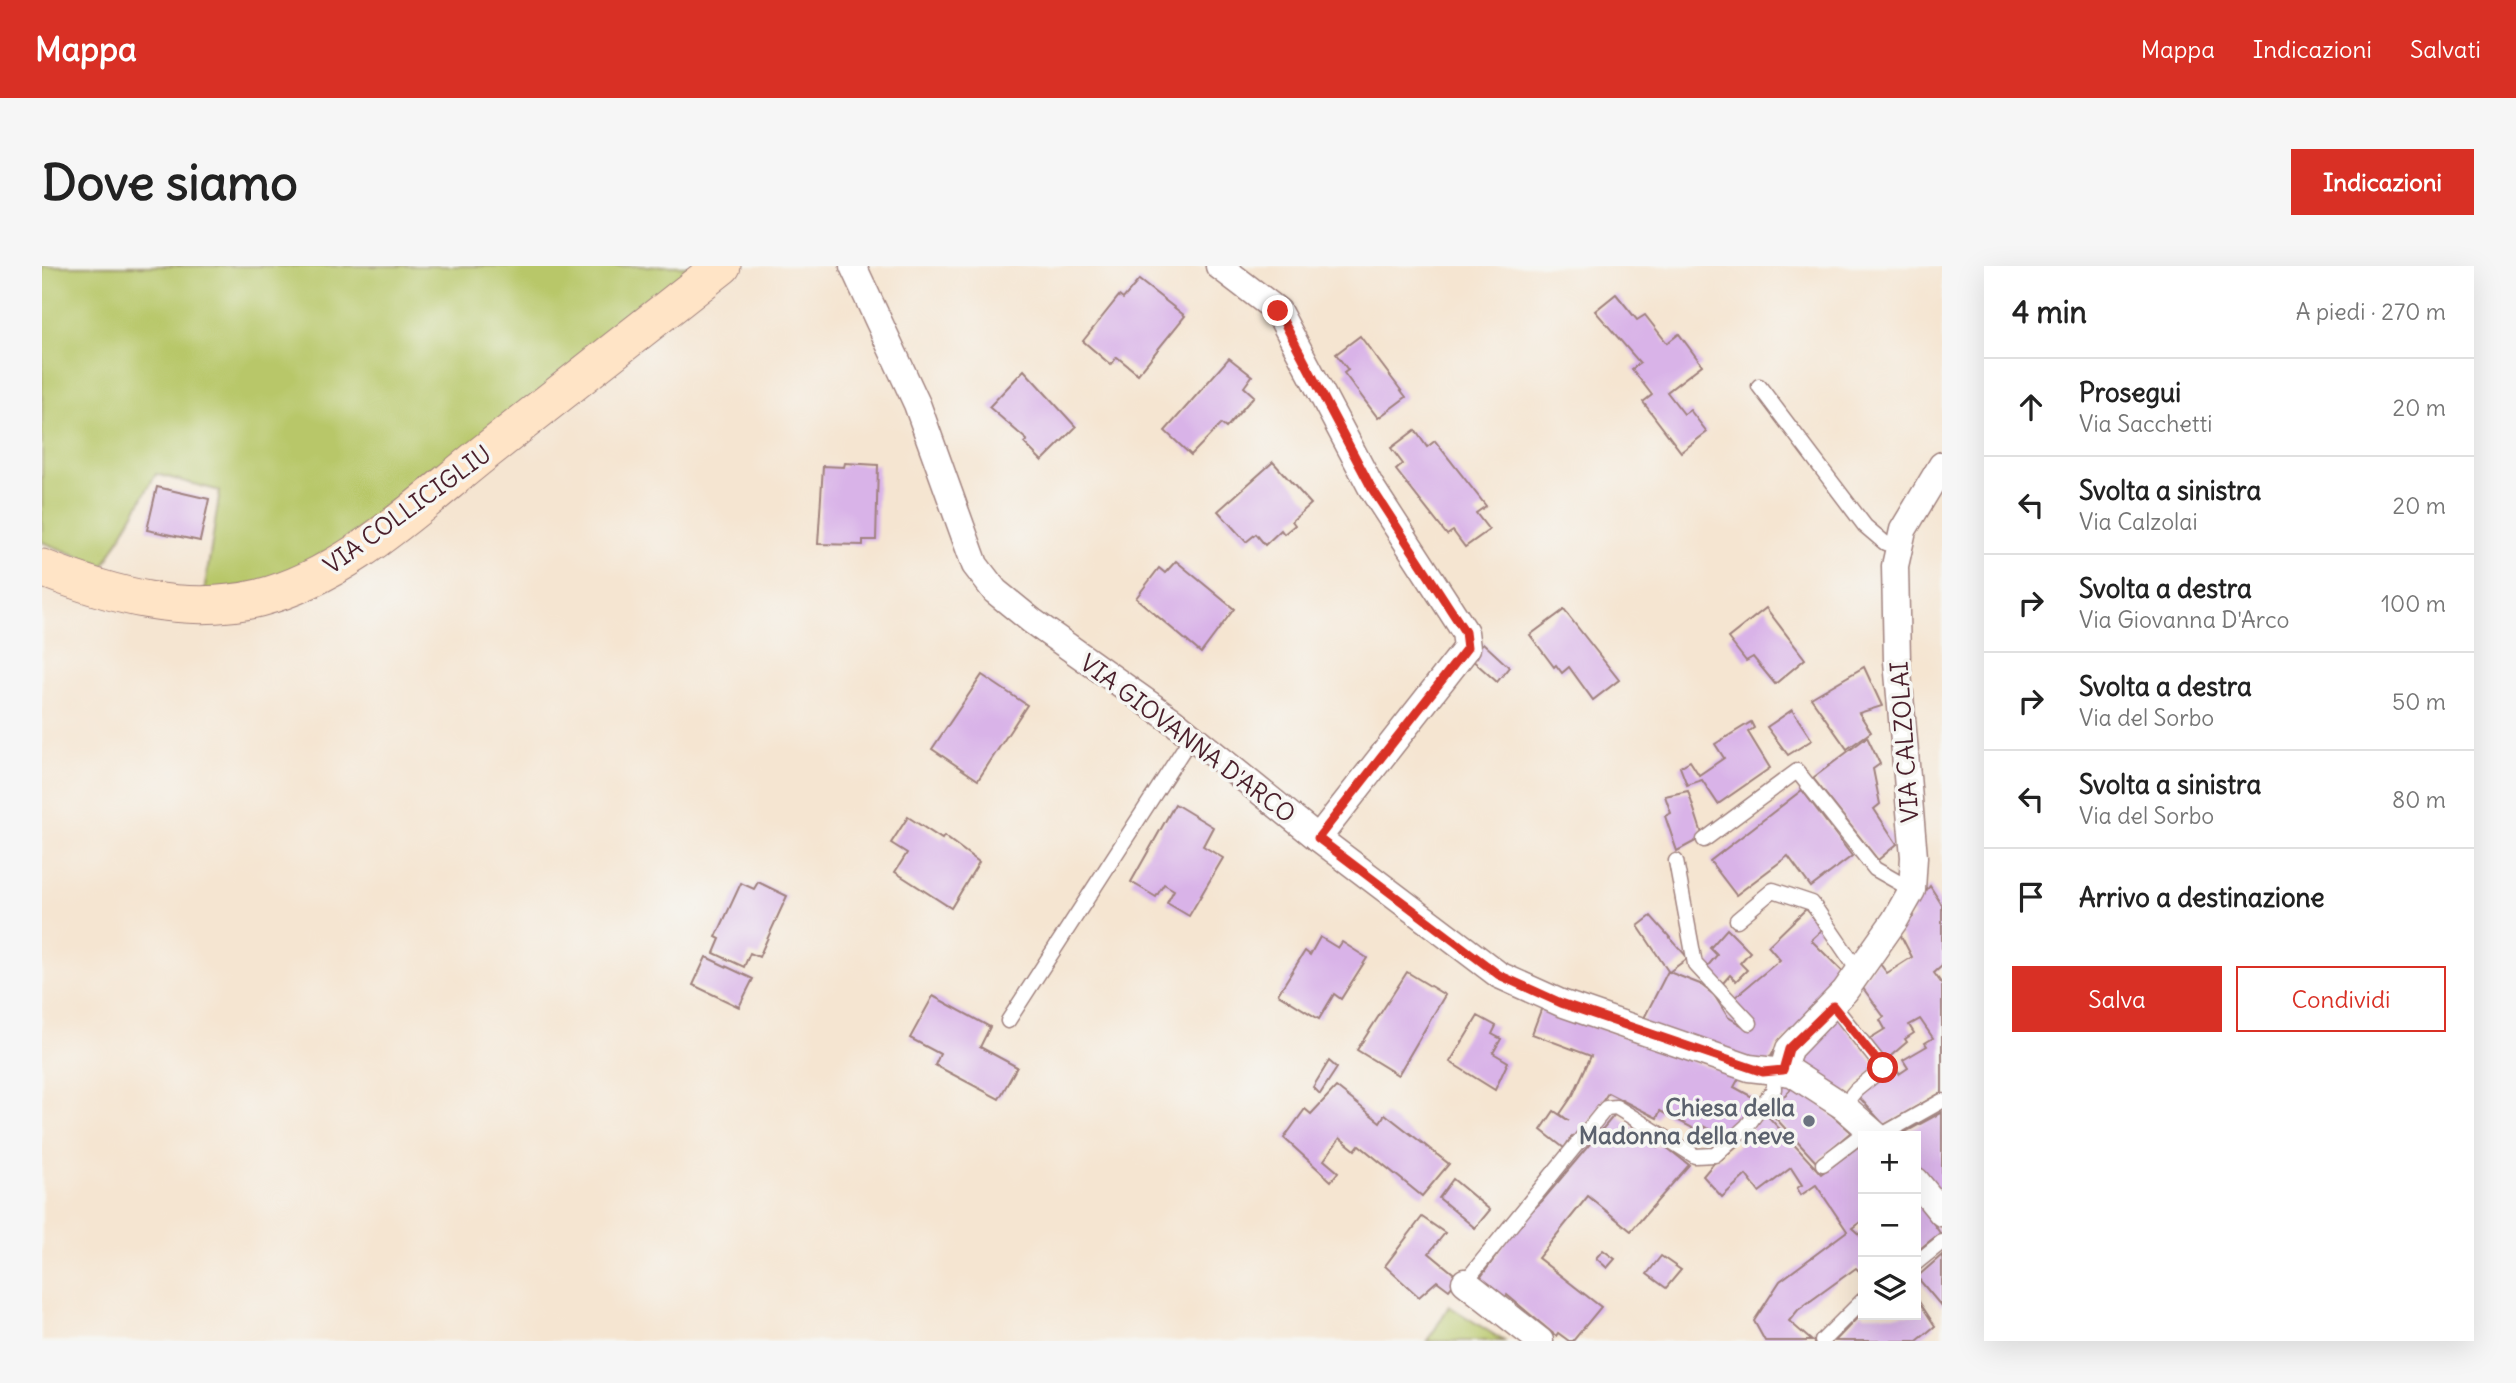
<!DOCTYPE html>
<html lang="it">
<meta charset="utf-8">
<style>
body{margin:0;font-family:Delius,sans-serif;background:#f6f6f6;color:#222}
.controls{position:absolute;right:21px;bottom:21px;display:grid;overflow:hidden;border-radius:0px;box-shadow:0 7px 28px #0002}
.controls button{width:63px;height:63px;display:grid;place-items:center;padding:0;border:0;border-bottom:2px solid #e0e0e0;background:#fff;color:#222;font:35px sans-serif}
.stop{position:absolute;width:21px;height:21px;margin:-16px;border:5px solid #d93025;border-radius:50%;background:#fff}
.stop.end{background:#d93025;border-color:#fff;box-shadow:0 2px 7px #0008}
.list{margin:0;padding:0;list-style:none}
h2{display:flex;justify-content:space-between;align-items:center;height:91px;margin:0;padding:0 28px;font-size:30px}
h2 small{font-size:23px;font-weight:400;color:#767676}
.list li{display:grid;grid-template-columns:46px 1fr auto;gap:21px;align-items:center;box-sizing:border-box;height:98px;padding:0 28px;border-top:2px solid #e0e0e0}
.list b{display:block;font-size:26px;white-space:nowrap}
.list p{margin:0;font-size:23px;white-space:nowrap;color:#767676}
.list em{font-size:23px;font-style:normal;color:#767676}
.actions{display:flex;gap:14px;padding:21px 28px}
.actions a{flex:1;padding:16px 0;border:2px solid #d93025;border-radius:0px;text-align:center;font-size:24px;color:#d93025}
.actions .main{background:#d93025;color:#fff}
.icon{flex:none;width:38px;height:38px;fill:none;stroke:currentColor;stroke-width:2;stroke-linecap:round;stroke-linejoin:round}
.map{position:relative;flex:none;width:1900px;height:1075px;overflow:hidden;border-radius:0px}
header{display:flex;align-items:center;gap:42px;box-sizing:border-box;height:98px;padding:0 35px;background:#d93025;color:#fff}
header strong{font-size:33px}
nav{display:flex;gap:38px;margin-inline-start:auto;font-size:24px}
.intro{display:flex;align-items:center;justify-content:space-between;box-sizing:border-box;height:168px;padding:0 42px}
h1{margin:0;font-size:49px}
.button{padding:18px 32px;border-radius:0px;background:#d93025;color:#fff;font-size:24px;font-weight:700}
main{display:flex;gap:42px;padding:0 42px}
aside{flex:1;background:#fff;border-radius:0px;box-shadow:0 7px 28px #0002}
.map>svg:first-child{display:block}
.green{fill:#b8c769;stroke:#81734a;stroke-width:2}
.building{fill:#d9b3e8}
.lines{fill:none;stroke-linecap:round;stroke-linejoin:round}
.service-casing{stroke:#a0827e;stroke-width:17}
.minor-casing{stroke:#a0827e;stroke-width:29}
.secondary-casing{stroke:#a0827e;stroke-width:39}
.service{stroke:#fff;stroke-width:14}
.minor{stroke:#fff;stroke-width:26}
.secondary{stroke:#ffe4c6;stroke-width:37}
.route{stroke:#d93025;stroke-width:9}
.worship-dot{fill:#6b7280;stroke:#f6f6f2;stroke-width:2.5}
.labels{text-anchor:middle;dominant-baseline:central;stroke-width:7;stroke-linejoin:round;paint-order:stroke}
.street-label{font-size:24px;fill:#4a1f2b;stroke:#f6f6f2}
.worship-label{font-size:24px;font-weight:bold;fill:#5b616d;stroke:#f6f6f2;text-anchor:end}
</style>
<header>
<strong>Mappa</strong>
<nav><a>Mappa</a><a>Indicazioni</a><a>Salvati</a></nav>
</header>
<div class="intro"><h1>Dove siamo</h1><a class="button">Indicazioni</a></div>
<main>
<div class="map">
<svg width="1900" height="1075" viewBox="0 0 1900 1075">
<rect width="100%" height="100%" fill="#f6f6f2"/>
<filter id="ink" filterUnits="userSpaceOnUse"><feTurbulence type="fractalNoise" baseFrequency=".0143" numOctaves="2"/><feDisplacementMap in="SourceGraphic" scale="14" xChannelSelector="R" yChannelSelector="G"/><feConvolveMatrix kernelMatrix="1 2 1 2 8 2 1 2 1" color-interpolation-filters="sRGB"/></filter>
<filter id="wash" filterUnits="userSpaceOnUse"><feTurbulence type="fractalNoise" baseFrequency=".00686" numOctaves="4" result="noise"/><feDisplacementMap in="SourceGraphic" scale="28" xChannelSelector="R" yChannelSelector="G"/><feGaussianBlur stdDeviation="1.57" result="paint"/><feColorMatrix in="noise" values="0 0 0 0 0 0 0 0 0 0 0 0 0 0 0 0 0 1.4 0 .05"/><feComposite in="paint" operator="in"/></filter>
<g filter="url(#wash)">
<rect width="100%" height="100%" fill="#f5e5d1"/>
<!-- green -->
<g class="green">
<polygon points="0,0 654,0 533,103 292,282 225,316 162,327 178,225 114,208 62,300 0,276"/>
<polygon points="1407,1040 1462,1075 1386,1075"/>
</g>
<g id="blocks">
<!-- building -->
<g class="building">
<polygon points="1097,14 1143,50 1096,108 1075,91 1069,99 1041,75 1077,30 1081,33"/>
<polygon points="1574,28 1595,54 1603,49 1625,77 1637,68 1660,99 1625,126 1642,148 1648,144 1665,166 1639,186 1601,136 1610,129 1590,103 1598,97 1553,45"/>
<polygon points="1318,70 1364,131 1336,152 1302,107 1306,104 1294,88"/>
<polygon points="1187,92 1210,110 1202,121 1212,130 1184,162 1179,158 1149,189 1123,165"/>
<polygon points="982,104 1034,161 1000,195 982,177 985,174 947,141"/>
<polygon points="1373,164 1385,181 1393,175 1444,240 1434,247 1447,264 1423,281 1411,265 1405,269 1354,204 1361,198 1349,182"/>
<polygon points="1231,196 1269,238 1250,255 1253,259 1242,268 1239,264 1223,279 1214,268 1204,276 1176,245"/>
<polygon points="803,197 836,199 834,274 821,274 821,279 776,278 781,200 802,201"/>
<polygon points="115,221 167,233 158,275 105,264"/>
<polygon points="1134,295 1192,343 1159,387 1094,332 1117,302 1123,307"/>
<polygon points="1724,342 1763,393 1733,418 1711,391 1704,395 1686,372"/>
<polygon points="1522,344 1577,414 1551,434 1527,401 1520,407 1514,399 1512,401 1488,369"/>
<polygon points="1441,377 1467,401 1455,416 1428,392"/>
<polygon points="1822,401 1840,440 1817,447 1829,466 1805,483 1769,432"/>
<polygon points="940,409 985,439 936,514 890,483"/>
<polygon points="1750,444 1770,474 1746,489 1725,461"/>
<polygon points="1709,456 1712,462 1706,466 1728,502 1676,538 1660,514 1645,519 1638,501 1648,495 1657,509 1682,492 1673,478"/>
<polygon points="1825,471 1838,498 1831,503 1838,538 1832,543 1855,578 1836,594 1771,512"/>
<polygon points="1760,524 1810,590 1769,621 1746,590 1694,629 1668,595"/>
<polygon points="1646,525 1661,571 1635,585 1623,550 1629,547 1623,530"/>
<polygon points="1133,538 1171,561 1161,580 1181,592 1147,650 1125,637 1132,624 1122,618 1114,631 1089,616"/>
<polygon points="866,551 900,573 902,570 937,596 909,642 853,606 865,587 849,577"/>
<polygon points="716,616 745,630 717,691 708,687 702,701 672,687 678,673 674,671 699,617 712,623"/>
<polygon points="1888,620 1900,639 1900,700 1892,707 1900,718 1900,826 1842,859 1816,830 1851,803 1852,799 1857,808 1866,802 1861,794 1885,780 1883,777 1891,772 1878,753 1867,759 1872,767 1863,773 1865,776 1844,794 1827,773 1843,763 1838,754 1842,751 1818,718 1835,694 1845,707 1870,691 1856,664 1872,650 1868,645"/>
<polygon points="1764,643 1782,662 1769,674 1806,711 1771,738 1776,746 1735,779 1723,802 1598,760 1626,705 1596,660 1609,650 1646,692 1627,706 1658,718 1672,729 1686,751 1704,762 1693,731 1738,694 1726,680"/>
<polygon points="1685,663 1708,686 1698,697 1705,704 1694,715 1688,709 1681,717 1664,702 1675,689 1668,682"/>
<polygon points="1278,671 1296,682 1300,676 1325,692 1299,733 1292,728 1277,753 1236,728 1263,685 1268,689"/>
<polygon points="664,691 711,713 697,741 651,719"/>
<polygon points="1365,706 1403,729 1356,809 1315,784"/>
<polygon points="891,730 948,761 938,781 975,801 957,833 893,799 898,788 868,772"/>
<polygon points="1500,741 1697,812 1692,821 1714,833 1701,859 1687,873 1661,860 1658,866 1618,845 1615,852 1566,827 1536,872 1530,870 1522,882 1499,864 1512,845 1527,855 1518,848 1531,829 1549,790 1490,768"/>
<polygon points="1793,748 1834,801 1798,832 1749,789"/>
<polygon points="1436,750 1454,760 1450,768 1459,773 1451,787 1466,796 1453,824 1408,796"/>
<polygon points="1287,795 1295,802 1278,828 1271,821"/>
<polygon points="1294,821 1338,856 1343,848 1407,898 1380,930 1317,879 1313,884 1298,872 1282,894 1296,906 1289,915 1242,872 1263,843 1269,848"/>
<polygon points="1750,822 1771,832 1809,866 1774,896 1727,845"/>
<polygon points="1722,846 1779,908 1821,877 1821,954 1810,962 1821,972 1821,1009 1814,1002 1756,1044 1747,1055 1770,1075 1723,1075 1712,1055 1738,1015 1805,965 1774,919 1759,929 1755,922 1760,919 1749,902 1717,926 1704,909 1680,931 1661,910 1677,891 1680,893 1712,865 1709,862"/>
<polygon points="1900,846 1900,925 1895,928 1874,904 1874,870 1856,870"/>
<polygon points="1574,847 1615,881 1619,877 1647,899 1589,965 1546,930 1496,992 1559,1041 1531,1075 1527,1075 1516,1067 1514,1070 1465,1029 1462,1034 1436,1015 1480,954 1500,935"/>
<polygon points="1411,913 1448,944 1433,962 1397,932"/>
<polygon points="1874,933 1898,967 1874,986"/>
<polygon points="1380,951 1403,967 1387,987 1417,1012 1407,1024 1395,1015 1377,1031 1343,1000"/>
<polygon points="1561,984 1573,993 1565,1002 1554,992"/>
<polygon points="1900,989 1900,1041 1875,1011"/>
<polygon points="1619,990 1639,1004 1624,1022 1605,1008"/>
<polygon points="1874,1031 1893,1060 1875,1075 1793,1075 1821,1046 1821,1049 1874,1049"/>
</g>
</g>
</g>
<g filter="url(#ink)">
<use href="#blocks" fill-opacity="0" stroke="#a0827e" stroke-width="2"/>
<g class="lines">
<defs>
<g id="service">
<polyline points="1717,120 1823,260 1843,277 1856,279"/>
<polyline points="1662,574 1755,505 1833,603 1870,624"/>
<polyline points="1634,595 1653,698 1708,757"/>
<polyline points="1695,654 1731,624 1770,637 1817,706"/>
<polyline points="1791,739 1841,802 1814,824 1801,840"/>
<polyline points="966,755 1150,470"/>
<polyline points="1838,870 1900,835"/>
<polyline points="1781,898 1827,863"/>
<polyline points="1874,997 1900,976"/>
<polyline points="1423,1016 1564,842 1574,841 1653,890 1673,889 1705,860 1732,823 1731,806"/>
<polyline points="1780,1075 1821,1034"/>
</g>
<g id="minor">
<polyline points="811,0 875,138 933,299 953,325 990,355 1131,455 1276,572 1457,709 1519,737 1707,802 1750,807 1801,840 1835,870"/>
<polyline points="1177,0 1236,45 1329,221 1423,366 1425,382 1276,572"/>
<polyline points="1741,804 1747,783 1803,725 1853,654 1870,624 1872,591 1855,395 1853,300 1861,264 1900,199"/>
<polyline points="1874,915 1900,947"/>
<polyline points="1423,1016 1498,1075"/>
</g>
<path id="secondary" d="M0,302C68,329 143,350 217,332C304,310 374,241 442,187C521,125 600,62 680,0"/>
</defs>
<!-- service casing -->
<use href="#service" class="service-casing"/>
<!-- minor casing -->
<use href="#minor" class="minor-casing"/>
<!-- secondary casing -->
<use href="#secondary" class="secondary-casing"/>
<!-- service -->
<use href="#service" class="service"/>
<!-- minor -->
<use href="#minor" class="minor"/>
<!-- secondary -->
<use href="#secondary" class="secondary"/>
</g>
</g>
<g class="lines" filter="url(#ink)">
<!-- route -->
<polyline class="route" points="1236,45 1329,221 1423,366 1425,382 1276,572 1457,709 1519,737 1721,806 1741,804 1747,783 1791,740 1841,802"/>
</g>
<!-- markers -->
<circle class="worship-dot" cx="1767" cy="855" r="7"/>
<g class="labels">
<!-- street labels -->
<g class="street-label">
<text transform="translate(365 243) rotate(-36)">VIA COLLICIGLIU</text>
<text transform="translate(1146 472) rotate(37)">VIA GIOVANNA D'ARCO</text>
<text transform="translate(1862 476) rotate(-94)">VIA CALZOLAI</text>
</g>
<!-- worship labels -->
<g class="worship-label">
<text x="1753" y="841">Chiesa della<tspan x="1753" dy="28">Madonna della neve</tspan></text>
</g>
</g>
</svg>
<div class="controls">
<button>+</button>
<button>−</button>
<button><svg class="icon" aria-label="layers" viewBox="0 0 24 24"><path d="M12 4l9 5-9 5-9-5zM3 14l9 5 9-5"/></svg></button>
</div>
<div class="stop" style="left:1841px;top:802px"></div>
<div class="stop end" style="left:1236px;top:45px"></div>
</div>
<aside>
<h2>4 min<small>A piedi · 270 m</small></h2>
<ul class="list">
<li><svg class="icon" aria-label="ahead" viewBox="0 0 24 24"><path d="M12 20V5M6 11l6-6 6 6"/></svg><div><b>Prosegui</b><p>Via Sacchetti</p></div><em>20 m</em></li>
<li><svg class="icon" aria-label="left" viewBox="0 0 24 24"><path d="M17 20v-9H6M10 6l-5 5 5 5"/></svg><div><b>Svolta a sinistra</b><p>Via Calzolai</p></div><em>20 m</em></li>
<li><svg class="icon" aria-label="right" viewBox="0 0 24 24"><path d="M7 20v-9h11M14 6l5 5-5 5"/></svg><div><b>Svolta a destra</b><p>Via Giovanna D'Arco</p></div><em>100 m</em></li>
<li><svg class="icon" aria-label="right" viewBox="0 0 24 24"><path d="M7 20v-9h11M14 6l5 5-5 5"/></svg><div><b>Svolta a destra</b><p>Via del Sorbo</p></div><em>50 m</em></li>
<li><svg class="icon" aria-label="left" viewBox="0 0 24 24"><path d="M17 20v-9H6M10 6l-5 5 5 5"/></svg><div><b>Svolta a sinistra</b><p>Via del Sorbo</p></div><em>80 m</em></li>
<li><svg class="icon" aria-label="arrive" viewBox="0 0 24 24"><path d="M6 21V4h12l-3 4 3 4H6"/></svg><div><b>Arrivo a destinazione</b></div></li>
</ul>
<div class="actions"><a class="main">Salva</a><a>Condividi</a></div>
</aside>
</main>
